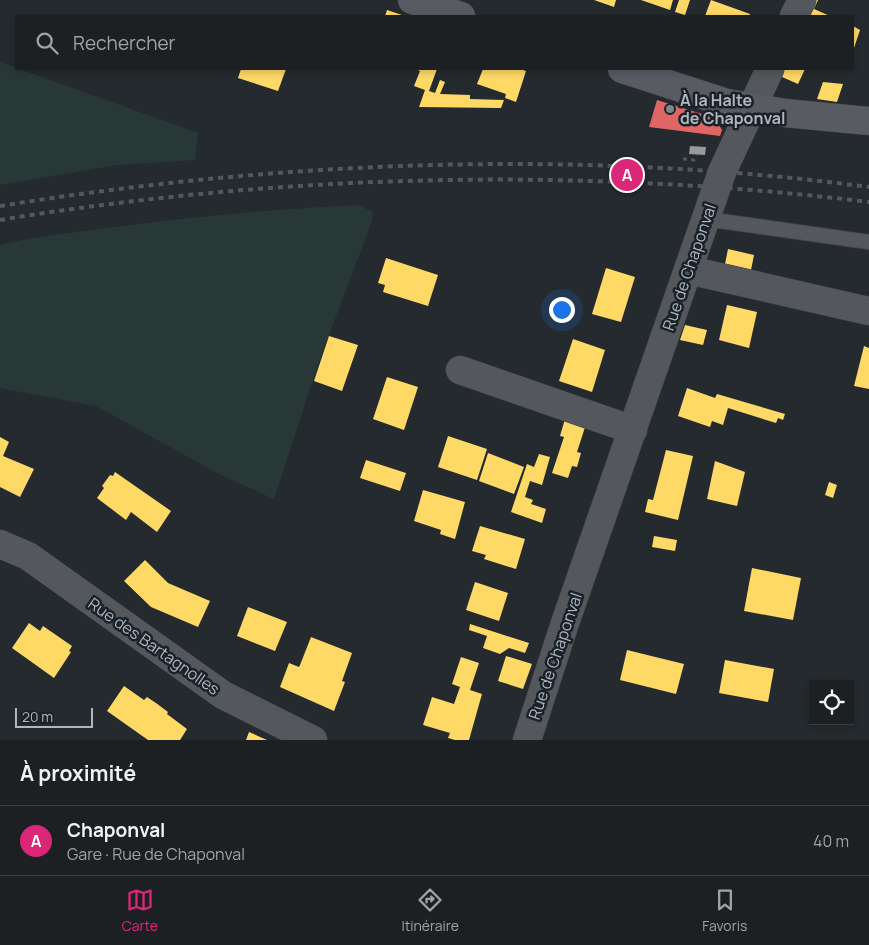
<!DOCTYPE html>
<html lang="fr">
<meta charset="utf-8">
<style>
body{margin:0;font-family:Manrope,sans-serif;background:#25282a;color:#f1f3f6}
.controls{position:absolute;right:15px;bottom:15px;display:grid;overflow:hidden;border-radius:0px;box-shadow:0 2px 8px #0003}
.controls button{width:45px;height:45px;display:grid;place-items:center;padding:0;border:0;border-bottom:1px solid #3a3e40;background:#1c2022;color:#f1f3f6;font:25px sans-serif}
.scale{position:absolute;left:15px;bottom:12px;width:78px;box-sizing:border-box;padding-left:5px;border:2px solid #aeb7c0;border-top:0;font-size:14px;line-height:18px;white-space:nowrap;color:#aeb7c0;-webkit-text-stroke:4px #1a2128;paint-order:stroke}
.you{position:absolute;left:561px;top:309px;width:18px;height:18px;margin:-12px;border:4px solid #fff;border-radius:50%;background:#1a73e8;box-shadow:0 0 0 8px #1a73e833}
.badge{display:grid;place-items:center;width:32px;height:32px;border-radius:50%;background:#db2777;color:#fff;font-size:16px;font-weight:700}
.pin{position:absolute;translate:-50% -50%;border:2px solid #fff;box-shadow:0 1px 5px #0006}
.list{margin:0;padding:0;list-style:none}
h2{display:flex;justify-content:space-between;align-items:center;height:65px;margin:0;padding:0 20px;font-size:21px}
h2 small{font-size:16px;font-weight:400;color:#a0a3a5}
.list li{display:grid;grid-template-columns:32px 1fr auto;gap:15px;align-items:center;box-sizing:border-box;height:70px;padding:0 20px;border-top:1px solid #3a3e40}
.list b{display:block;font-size:19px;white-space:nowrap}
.list p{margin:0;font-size:16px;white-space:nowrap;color:#a0a3a5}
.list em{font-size:16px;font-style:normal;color:#a0a3a5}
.icon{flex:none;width:28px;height:28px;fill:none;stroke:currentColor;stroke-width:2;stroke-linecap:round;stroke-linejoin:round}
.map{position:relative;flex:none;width:869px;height:740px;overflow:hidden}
.search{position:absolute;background:#1c2022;box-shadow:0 2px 8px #0003;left:15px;right:15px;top:15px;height:55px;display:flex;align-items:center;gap:12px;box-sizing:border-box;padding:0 18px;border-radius:0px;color:#a0a3a5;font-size:19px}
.sheet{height:135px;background:#1c2022}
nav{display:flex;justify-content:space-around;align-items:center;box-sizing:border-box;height:70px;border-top:1px solid #3a3e40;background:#1c2022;font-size:14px;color:#a0a3a5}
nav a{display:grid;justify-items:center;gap:2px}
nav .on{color:#db2777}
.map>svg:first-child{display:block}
.green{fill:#283837}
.homes{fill:#ffd966}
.shops{fill:#e06666}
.industry{fill:#999}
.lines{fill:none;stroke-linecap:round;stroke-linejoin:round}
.service-casing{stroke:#424649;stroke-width:16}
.minor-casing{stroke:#424649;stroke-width:29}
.secondary-casing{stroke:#424649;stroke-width:29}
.path{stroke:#53585b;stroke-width:3;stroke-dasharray:4 4;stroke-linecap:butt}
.service{stroke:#54585d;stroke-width:14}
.minor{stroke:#54585d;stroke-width:28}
.secondary{stroke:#585c62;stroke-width:28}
.rail{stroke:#54585b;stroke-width:4;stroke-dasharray:5 5;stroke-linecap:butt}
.poi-dot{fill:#7e868d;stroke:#1a2128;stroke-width:2}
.labels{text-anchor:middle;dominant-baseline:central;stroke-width:5;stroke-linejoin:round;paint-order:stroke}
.poi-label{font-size:16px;font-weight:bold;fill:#aeb7c0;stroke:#1a2128;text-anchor:start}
.street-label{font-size:16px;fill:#aeb7c0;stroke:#1a2128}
</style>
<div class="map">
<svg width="869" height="740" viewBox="0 0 869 740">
<rect width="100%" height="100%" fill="#252a2e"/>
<!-- green -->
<g class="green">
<polygon points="0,62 198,133 195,160 116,165 0,185"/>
<path d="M358,205L373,212L372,221L318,364L274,499L223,476L96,406L0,388V245C38,236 77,232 116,227C197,216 277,209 358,205Z"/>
</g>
<!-- homes -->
<g class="homes">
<polygon points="594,0 616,0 614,7"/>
<polygon points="641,0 673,0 670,10"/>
<polygon points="679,0 690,0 685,15 675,12"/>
<polygon points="711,0 750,14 749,16 705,16"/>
<polygon points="807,0 818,0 814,9 830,16 799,16"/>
<polygon points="387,10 405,16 385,16"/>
<polygon points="853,26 860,30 853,51"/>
<polygon points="241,69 286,69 278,91 238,78"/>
<polygon points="415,69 437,69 429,91 435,93 440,80 445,82 440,94 470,95 470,99 504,100 501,108 419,107 425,90 414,86 420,71"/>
<polygon points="483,69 520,69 526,71 516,102 505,98 506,94 477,84"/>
<polygon points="775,69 805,69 798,84 773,73"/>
<polygon points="823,82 843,84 837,102 817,99"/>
<polygon points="728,249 754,255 751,270 725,264"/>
<polygon points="386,258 438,275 428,306 383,292 385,285 378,283"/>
<polygon points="606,268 635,277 621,322 592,314"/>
<polygon points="727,305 757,312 749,348 719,340"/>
<polygon points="685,325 707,330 703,345 680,340"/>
<polygon points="329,336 358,345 342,391 314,381"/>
<polygon points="573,339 605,350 592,392 559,381"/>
<polygon points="864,346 869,348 869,389 854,386"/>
<polygon points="387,377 418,387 404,430 373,419"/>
<polygon points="687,388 715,398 717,394 785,414 783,420 778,418 776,423 728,408 723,425 712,421 710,427 678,416"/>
<polygon points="567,412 588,418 577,452 581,453 577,467 572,466 568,478 552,473 564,437 560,436"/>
<polygon points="448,436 487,449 477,480 438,467"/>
<polygon points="0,437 9,442 3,456 34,469 20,497 0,487"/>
<polygon points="666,450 693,456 678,520 645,512 648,499 653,500"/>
<polygon points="488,453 524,467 514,494 479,481"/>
<polygon points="539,454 550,457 542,485 530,481 525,497 533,500 531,504 546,509 542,523 511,512 527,464 534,467"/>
<polygon points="366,460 406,473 400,491 360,478"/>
<polygon points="715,461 745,472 737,506 707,499"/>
<polygon points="115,472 171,511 157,532 131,512 126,520 97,498 104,488 102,486 110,475 113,476"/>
<polygon points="829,482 837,485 833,498 825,495"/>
<polygon points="423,490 465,502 455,539 440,534 441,530 414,521"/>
<polygon points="480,526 525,539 516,569 484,559 486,555 472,551"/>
<polygon points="654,536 677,540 675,551 652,547"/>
<polygon points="145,560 168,583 210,601 198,627 151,607 124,581"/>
<polygon points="752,568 801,578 793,620 744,611"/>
<polygon points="475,582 508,593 499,621 466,610"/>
<polygon points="248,607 287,622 275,651 237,636"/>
<polygon points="29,623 40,631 43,626 72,646 69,651 71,652 54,678 12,648"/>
<polygon points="470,624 529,643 525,653 509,648 500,654 483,648 487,636 469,630"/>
<polygon points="311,637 352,653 342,681 345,682 334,711 280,687 289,663 299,667 300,665"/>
<polygon points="627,650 684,664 676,694 620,680"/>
<polygon points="506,656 532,664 523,689 498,681"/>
<polygon points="461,657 479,663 470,690 482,694 469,740 455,740 448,738 450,733 423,725 432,697 454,704 460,687 452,684"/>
<polygon points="725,660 774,669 768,702 719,693"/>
<polygon points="124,686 144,700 147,697 156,703 168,712 167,714 187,729 180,740 148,740 107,711"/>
<polygon points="249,732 267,740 246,740"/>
</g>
<!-- shops -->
<polygon class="shops" points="657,100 715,118 722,130 720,136 649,127"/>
<!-- industry -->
<polygon class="industry" points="690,146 706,147 705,155 689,154"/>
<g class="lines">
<defs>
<polyline id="service" points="706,219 869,242"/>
<g id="minor">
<polyline points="794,16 802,0"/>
<polyline points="688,270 869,311"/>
<polyline points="460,370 633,430"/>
<polyline points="0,544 28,556 223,695 313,740"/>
<polyline points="527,740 565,623 722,172 770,69"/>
</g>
<g id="secondary">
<polyline points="412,0 461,16"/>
<polyline points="622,69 727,103 785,113 869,121"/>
</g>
</defs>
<!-- service casing -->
<use href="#service" class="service-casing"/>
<!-- minor casing -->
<use href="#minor" class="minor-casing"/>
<!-- secondary casing -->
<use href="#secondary" class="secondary-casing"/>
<!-- path -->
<polyline class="path" points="683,159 694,160 696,155"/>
<!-- service -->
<use href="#service" class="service"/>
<!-- minor -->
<use href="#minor" class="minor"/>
<!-- secondary -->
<use href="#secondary" class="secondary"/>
<!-- rail -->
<g class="rail">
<path d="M0,206C286,160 581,149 869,187"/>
<path d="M0,220C286,173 582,167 869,202"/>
</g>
</g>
<!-- markers -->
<circle class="poi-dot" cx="670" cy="109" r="5"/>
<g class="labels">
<!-- poi labels -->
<g class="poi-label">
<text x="680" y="100">À la Halte<tspan x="680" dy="18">de Chaponval</tspan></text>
</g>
<!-- street labels -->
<g class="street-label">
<text transform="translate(689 267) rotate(-71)">Rue de Chaponval</text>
<text transform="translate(154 646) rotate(35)">Rue des Bartagnolles</text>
<text transform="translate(555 656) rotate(-71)">Rue de Chaponval</text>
</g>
</g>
</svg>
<div class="controls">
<button><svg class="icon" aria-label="locate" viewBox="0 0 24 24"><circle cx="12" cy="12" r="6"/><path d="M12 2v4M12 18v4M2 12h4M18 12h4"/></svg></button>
</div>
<div class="scale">20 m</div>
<div class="you"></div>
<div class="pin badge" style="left:627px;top:175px">A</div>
<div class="search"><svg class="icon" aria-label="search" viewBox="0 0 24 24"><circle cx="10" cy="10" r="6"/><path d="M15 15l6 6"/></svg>Rechercher</div>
</div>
<section class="sheet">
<h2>À proximité<small></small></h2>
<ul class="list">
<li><span class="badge">A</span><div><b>Chaponval</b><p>Gare · Rue de Chaponval</p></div><em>40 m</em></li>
</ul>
</section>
<nav>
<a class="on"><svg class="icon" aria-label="map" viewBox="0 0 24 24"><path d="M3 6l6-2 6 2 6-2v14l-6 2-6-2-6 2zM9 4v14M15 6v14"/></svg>Carte</a>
<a><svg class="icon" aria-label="directions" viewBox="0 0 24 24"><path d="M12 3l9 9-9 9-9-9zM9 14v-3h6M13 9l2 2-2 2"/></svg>Itinéraire</a>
<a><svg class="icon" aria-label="saved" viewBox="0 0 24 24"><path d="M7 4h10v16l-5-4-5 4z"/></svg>Favoris</a>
</nav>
